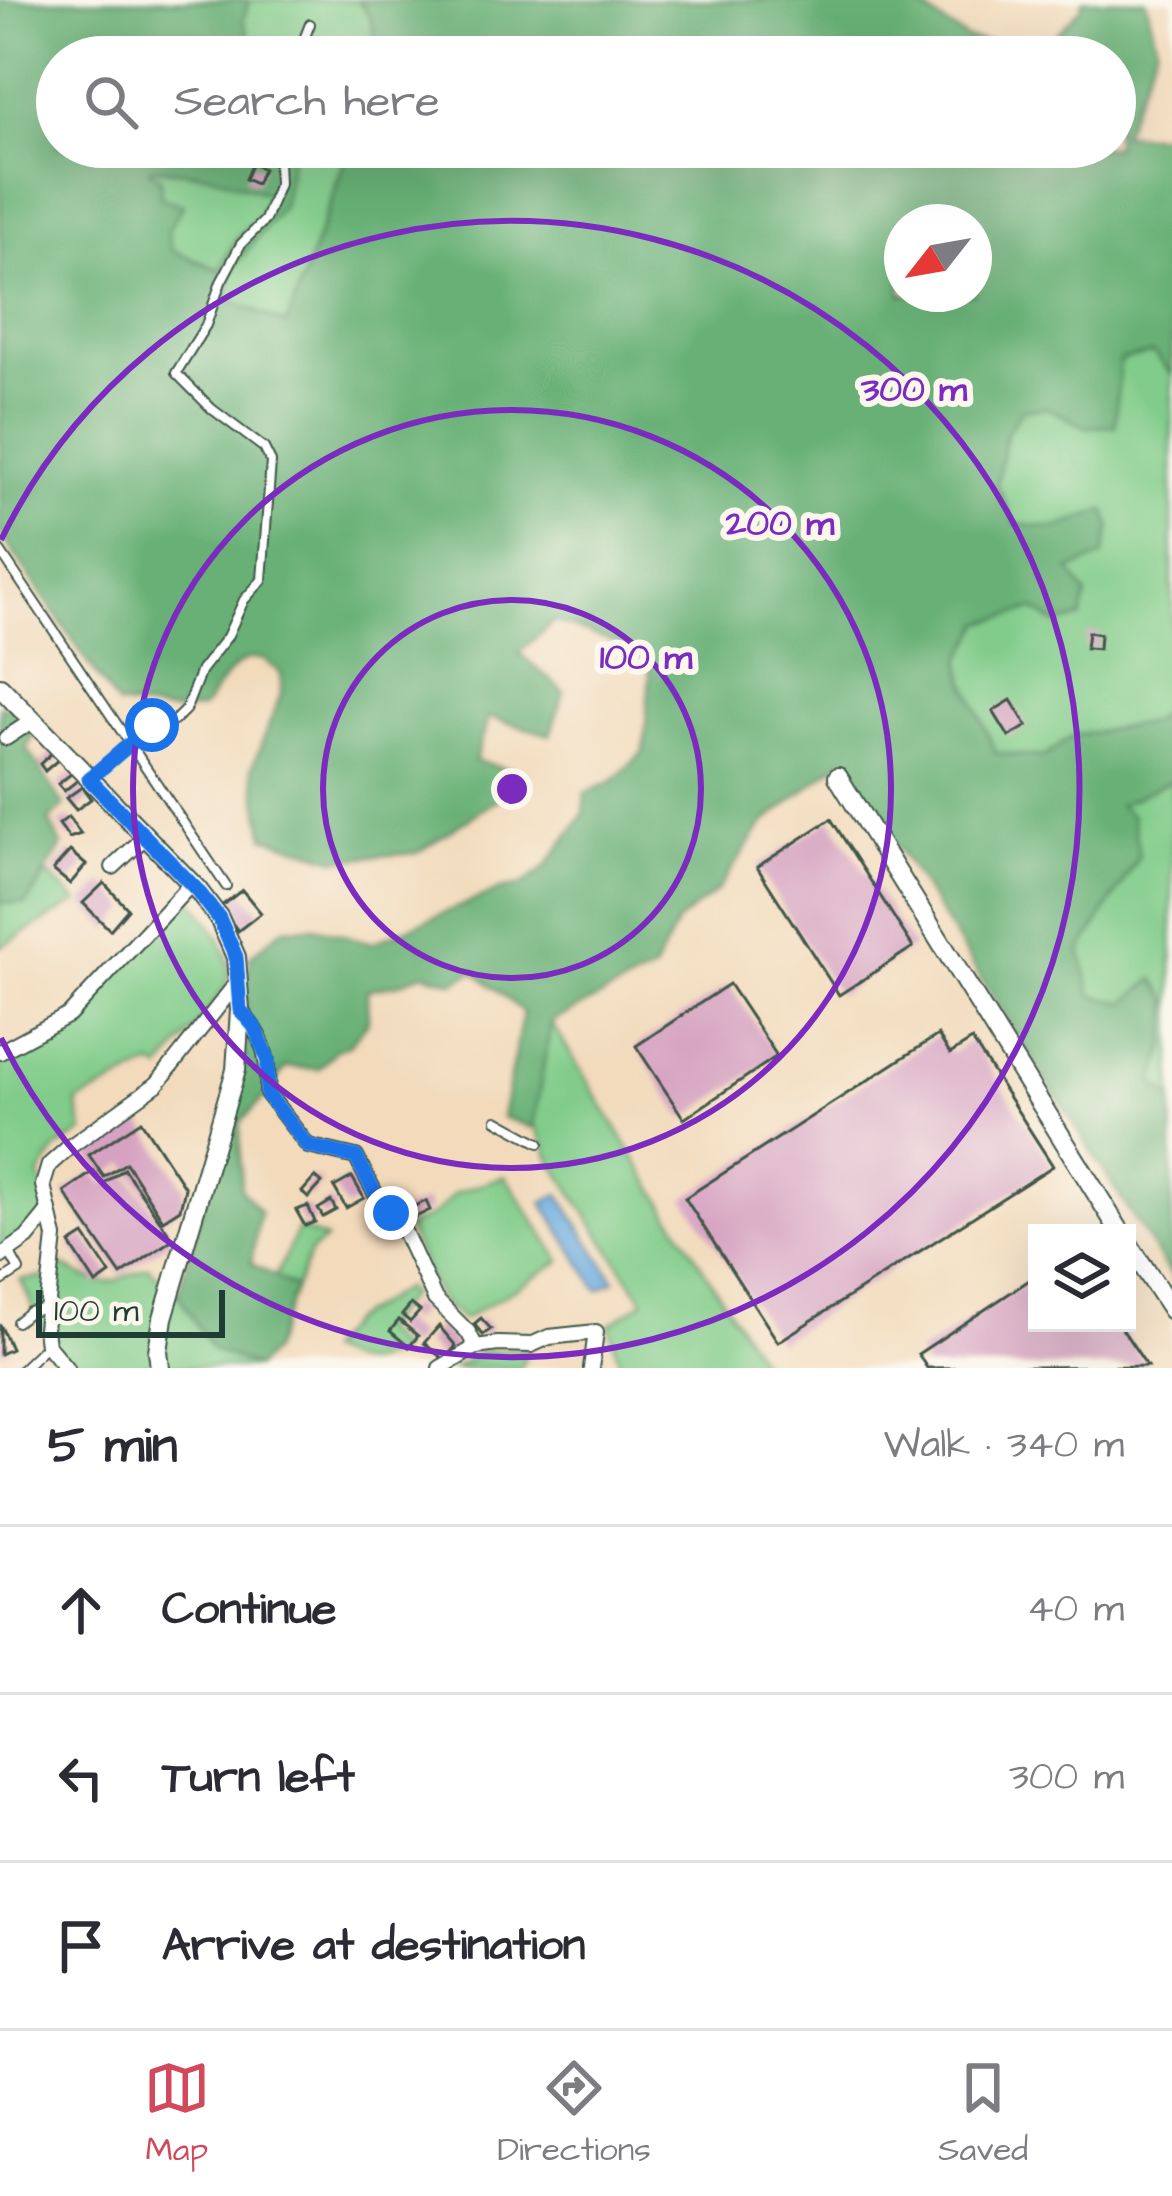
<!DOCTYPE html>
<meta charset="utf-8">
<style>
body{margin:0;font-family:"Architects Daughter",sans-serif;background:#f2f2f3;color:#2b2b33}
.controls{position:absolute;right:36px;bottom:36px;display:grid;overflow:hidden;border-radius:0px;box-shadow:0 12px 48px #0002}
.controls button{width:108px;height:108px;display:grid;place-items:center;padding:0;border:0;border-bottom:3px solid #e1e1e2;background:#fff;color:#2b2b33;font:60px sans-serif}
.compass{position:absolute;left:884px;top:204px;width:108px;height:108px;border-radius:50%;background:#fff;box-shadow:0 12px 48px #0002;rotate:239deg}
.scale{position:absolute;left:36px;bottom:30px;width:189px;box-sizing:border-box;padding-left:12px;border:6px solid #1f3d34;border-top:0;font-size:33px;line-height:42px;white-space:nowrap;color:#1f3d34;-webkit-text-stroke:9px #fbf7ec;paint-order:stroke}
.stop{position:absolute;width:36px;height:36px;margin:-27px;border:9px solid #1a73e8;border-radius:50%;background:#fff}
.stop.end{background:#1a73e8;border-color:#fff;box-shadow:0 3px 12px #0008}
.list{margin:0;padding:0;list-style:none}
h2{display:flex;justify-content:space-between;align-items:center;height:156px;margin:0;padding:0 48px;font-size:51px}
h2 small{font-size:39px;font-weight:400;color:#7c7c81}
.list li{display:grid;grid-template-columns:78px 1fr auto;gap:36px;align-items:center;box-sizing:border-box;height:168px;padding:0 48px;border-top:3px solid #e1e1e2}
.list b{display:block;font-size:45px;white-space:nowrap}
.list em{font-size:39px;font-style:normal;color:#7c7c81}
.icon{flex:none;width:66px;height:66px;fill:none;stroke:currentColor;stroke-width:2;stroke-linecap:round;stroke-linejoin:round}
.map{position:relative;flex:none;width:1172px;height:1368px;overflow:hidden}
.search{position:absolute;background:#fff;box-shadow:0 12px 48px #0002;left:36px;right:36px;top:36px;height:132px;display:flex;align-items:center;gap:30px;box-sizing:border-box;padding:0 42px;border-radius:66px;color:#7c7c81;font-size:45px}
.sheet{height:660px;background:#fff}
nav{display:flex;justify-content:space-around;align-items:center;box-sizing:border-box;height:168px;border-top:3px solid #e1e1e2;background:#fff;font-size:33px;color:#7c7c81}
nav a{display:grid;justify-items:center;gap:6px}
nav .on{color:#d1495b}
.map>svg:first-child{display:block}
.green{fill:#81cc8a;stroke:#50845f;stroke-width:3}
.forest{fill:#68b076;stroke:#447655;stroke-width:3;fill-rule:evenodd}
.water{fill:#6cabdf;stroke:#46748a;stroke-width:3}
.building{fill:#d6a2c1}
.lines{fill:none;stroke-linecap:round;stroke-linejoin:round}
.lane-casing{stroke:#3f5548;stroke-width:12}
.street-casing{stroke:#3f5548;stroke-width:18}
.secondary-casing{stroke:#3f5548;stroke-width:22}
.lane{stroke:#fff;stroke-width:8}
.street{stroke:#fff;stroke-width:14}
.secondary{stroke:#fff;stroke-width:18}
.route{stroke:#1a73e8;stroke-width:15}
.ring{fill:none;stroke:#7b2cbf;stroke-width:6}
.centre{fill:#7b2cbf;stroke:#fbf7ec;stroke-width:6}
.ring-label{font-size:36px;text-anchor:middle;font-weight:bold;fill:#7b2cbf;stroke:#fbf7ec;stroke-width:12;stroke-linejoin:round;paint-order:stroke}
</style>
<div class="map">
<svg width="1172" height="1368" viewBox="0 0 1172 1368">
<rect width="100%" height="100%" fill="#fbf7ec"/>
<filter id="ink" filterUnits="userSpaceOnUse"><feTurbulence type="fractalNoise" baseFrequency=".00833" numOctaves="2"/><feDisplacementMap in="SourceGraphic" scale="24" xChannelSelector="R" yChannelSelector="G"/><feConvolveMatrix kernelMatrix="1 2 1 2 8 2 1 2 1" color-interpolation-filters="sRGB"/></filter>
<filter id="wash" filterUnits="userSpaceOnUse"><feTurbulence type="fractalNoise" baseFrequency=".004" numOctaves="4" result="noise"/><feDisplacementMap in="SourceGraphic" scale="48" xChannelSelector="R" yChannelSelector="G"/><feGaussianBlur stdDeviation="2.7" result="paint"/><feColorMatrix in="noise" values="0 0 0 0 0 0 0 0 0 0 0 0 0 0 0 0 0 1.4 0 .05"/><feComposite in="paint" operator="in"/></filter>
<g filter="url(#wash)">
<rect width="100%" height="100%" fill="#f2dabb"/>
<!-- green -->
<g class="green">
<path d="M249,0H357C375,17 377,35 370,57H255L243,20Z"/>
<polygon points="293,147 348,147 348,150 287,325 224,298 234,266 283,206"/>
<polygon points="150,168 213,175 271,194 258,219 237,238 220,270 171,250 161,199"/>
<polygon points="1099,330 1172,337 1172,1128 1069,1006 1061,768 979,764 940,658 994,535 992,427"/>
<polygon points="47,873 77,902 0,947 0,902 26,904"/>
<path d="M189,896C206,918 234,950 228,979C226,993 173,1054 161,1070L153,1065L77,1102L83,1132L57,1148L40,1175L49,1211L0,1251V1060L66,1025Z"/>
<polygon points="551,1022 765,1368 621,1368 609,1325 644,1301 551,1160 533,1121"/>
<polygon points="505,1176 561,1261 462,1320 439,1300 407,1227 435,1214 455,1193"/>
<polygon points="298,1229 326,1239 311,1251 295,1288 275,1277"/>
<path d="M62,1265C106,1289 103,1287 148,1267L178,1294L213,1350L256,1367L67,1368L46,1337L21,1280L54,1276Z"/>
<path d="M405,1288L410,1294L380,1330L400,1350C364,1368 363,1368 325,1351L349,1322Z"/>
<polygon points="527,1350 521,1368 453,1368 483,1351"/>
</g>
<!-- forest -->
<g class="forest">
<path d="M0,0H249L243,20L255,57H57V147H293L283,206L234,266L224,297L286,325L346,161L348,147H1115V57H370C377,35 375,17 357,0H910L967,39L1042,49L1081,8L1083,0H1146L1157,46L1122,134L1172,136V374L1153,353L1120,360L1115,426L1086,427L1048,408L1022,409L1006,434L997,484L1015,524L1056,528L1105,510L1111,527L1103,556L1070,570L1086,595L1081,618L1056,624L1034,609L982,623L961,660L966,683L996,753L1044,757L1073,736L1152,722L1172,706V780L1119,805L1132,816L1139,856L1081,951L1091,995L1125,1003L1154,979L1169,1000L1166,1044L1154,1084L1172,1099V1278L842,760L763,824L717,891L677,922L653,971L551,1022L533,1128L502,1117L523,1012L474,971L454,982L423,973L398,984L367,990L368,1021L349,1045L336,1050L319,1069L286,1067L263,1099L240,1123L241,1189L260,1212L251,1263L295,1288L271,1352L256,1367L213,1350L178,1294L246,1049L247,982L251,955L284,928L315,927L372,943L497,891L522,885L545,868L584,814L585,793L613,781L644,751L650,673L645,657L606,639L554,621L519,653L564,692L550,735L489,717L475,761L522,772L506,794L417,853L336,859L265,837L252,768L281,694V674C279,672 267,662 264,660C237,649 216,691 202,709L172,712L117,705L0,533ZM150,168L213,175L270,195L258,219L237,238L219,270L171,250L168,229L183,205L161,198L160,178L150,172ZM902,222H974V294H902Z"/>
<polygon points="0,706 11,708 34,734 27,748 64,806 49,821 62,846 26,904 0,902"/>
</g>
<!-- water -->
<polygon class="water" points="559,1194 615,1281 598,1290 543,1203"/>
<g id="blocks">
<!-- building -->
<g class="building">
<polygon points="252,163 263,169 256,184 245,179"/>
<polygon points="1088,632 1100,634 1099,649 1086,648"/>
<polygon points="1011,700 1027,726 1009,737 993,711"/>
<polygon points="53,752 59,759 45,771 40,764"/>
<polygon points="72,773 78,780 64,791 58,784"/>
<polygon points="82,787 91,799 76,810 66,798"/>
<polygon points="68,817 81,834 69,838 59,824"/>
<polygon points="831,819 913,947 839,995 757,867"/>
<polygon points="70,851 86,865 70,884 53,870"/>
<polygon points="104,883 128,909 110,930 83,903"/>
<polygon points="242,890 261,913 238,931 220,907"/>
<polygon points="729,984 777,1056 684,1119 636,1046"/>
<polygon points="938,1035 950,1054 972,1040 1053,1166 778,1342 685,1198"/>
<polygon points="141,1121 185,1188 180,1209 163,1220 126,1163 104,1177 89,1155"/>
<polygon points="124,1169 173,1239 121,1275 64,1192 94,1171 103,1184"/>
<polygon points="315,1177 322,1183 308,1198 302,1192"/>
<polygon points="352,1177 364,1198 346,1208 334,1187"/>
<polygon points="331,1201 336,1210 323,1217 318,1209"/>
<polygon points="426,1201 430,1210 405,1222 400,1212"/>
<polygon points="308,1206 315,1222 305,1226 296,1210"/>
<polygon points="84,1235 110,1274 96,1284 70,1244"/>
<polygon points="1037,1275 1037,1323 1118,1323 1147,1366 927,1368 918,1354"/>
<polygon points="411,1304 420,1311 410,1322 402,1315"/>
<polygon points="481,1318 491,1329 483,1335 474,1324"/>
<polygon points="399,1320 418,1336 409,1347 390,1331"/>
<polygon points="0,1324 11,1349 0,1354"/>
<polygon points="439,1326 456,1346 444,1360 424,1343"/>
</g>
</g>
</g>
<g filter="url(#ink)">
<use href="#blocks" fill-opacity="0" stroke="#3f5548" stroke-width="3"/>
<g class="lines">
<defs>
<g id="lane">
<polyline points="297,57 310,24"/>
<polyline points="0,551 226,886"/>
<polyline points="90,778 151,725 174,721 186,709 201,670 227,637 244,600 262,580 271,462 264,448 212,409 176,373 206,325 221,282 241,244 265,220 279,184 278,160 280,147"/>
<polyline points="497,1120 539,1143"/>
<polyline points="0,1282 19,1270 9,1252"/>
<polyline points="17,1322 29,1312 47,1308"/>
<polyline points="23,1368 47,1345"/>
</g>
<g id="street">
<polyline points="6,738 32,721"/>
<polyline points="113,867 145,837"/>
<path d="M240,1010C265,1040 269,1055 267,1093L308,1146L356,1157L382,1206L401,1225L435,1299L468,1332L476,1347"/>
<polyline points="0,1052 69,1015 191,884"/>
<polyline points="0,1257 27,1238 49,1211"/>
<polyline points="66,1368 47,1345 45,1329 55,1237 43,1185 49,1165 68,1148 157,1084 239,980"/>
<polyline points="440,1368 476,1347 498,1344 531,1345 549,1337 596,1332 591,1368"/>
</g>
<g id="secondary">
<polyline points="0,687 197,889 219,918 236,957 240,1010 236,1070 163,1318 158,1351 160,1368"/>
<polyline points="838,777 1121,1233"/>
<polyline points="1127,1242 1172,1310"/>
</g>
</defs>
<!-- lane casing -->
<use href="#lane" class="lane-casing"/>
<!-- street casing -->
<use href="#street" class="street-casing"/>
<!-- secondary casing -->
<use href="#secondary" class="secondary-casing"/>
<!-- lane -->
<use href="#lane" class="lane"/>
<!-- street -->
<use href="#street" class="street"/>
<!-- secondary -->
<use href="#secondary" class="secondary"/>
</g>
</g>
<g class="lines" filter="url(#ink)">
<!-- route -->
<polyline class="route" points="152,725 89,779 197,890 219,918 236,957 240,1010 254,1026 268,1059 267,1094 308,1146 356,1157 382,1206 391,1213"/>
</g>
<!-- distance rings -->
<g class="ring">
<circle cx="512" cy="789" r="189"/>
<circle cx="512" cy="789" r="379"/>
<path d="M1 540A568 568 0 1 1 1 1038"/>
</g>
<circle cx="512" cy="789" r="18" class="centre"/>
<g class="ring-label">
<text x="914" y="400">300 m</text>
<text x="780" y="534">200 m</text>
<text x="646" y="668">100 m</text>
</g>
</svg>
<div class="controls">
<button><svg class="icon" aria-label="layers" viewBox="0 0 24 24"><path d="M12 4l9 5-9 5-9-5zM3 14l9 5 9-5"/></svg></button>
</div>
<svg class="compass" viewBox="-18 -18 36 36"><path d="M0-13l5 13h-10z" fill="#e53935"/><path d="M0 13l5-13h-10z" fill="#7c7c81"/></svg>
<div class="scale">100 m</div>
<div class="stop" style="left:152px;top:725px"></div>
<div class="stop end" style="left:391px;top:1213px"></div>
<div class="search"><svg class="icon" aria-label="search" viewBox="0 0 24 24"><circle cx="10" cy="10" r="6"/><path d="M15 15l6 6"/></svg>Search here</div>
</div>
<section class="sheet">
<h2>5 min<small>Walk · 340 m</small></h2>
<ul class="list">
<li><svg class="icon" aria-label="ahead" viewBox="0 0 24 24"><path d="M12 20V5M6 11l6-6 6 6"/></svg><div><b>Continue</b></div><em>40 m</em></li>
<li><svg class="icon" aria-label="left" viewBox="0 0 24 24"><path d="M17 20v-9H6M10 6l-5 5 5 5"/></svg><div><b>Turn left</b></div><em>300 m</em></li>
<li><svg class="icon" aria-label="arrive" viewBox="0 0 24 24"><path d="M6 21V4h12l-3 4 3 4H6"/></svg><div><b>Arrive at destination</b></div></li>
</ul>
</section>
<nav>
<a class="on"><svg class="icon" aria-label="map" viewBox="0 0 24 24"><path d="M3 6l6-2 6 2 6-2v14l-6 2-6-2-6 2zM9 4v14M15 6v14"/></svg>Map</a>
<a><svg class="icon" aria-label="directions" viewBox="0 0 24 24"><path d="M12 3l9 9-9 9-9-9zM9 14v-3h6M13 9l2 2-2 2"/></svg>Directions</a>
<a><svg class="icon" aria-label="saved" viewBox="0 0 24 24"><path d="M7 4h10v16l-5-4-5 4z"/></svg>Saved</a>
</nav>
